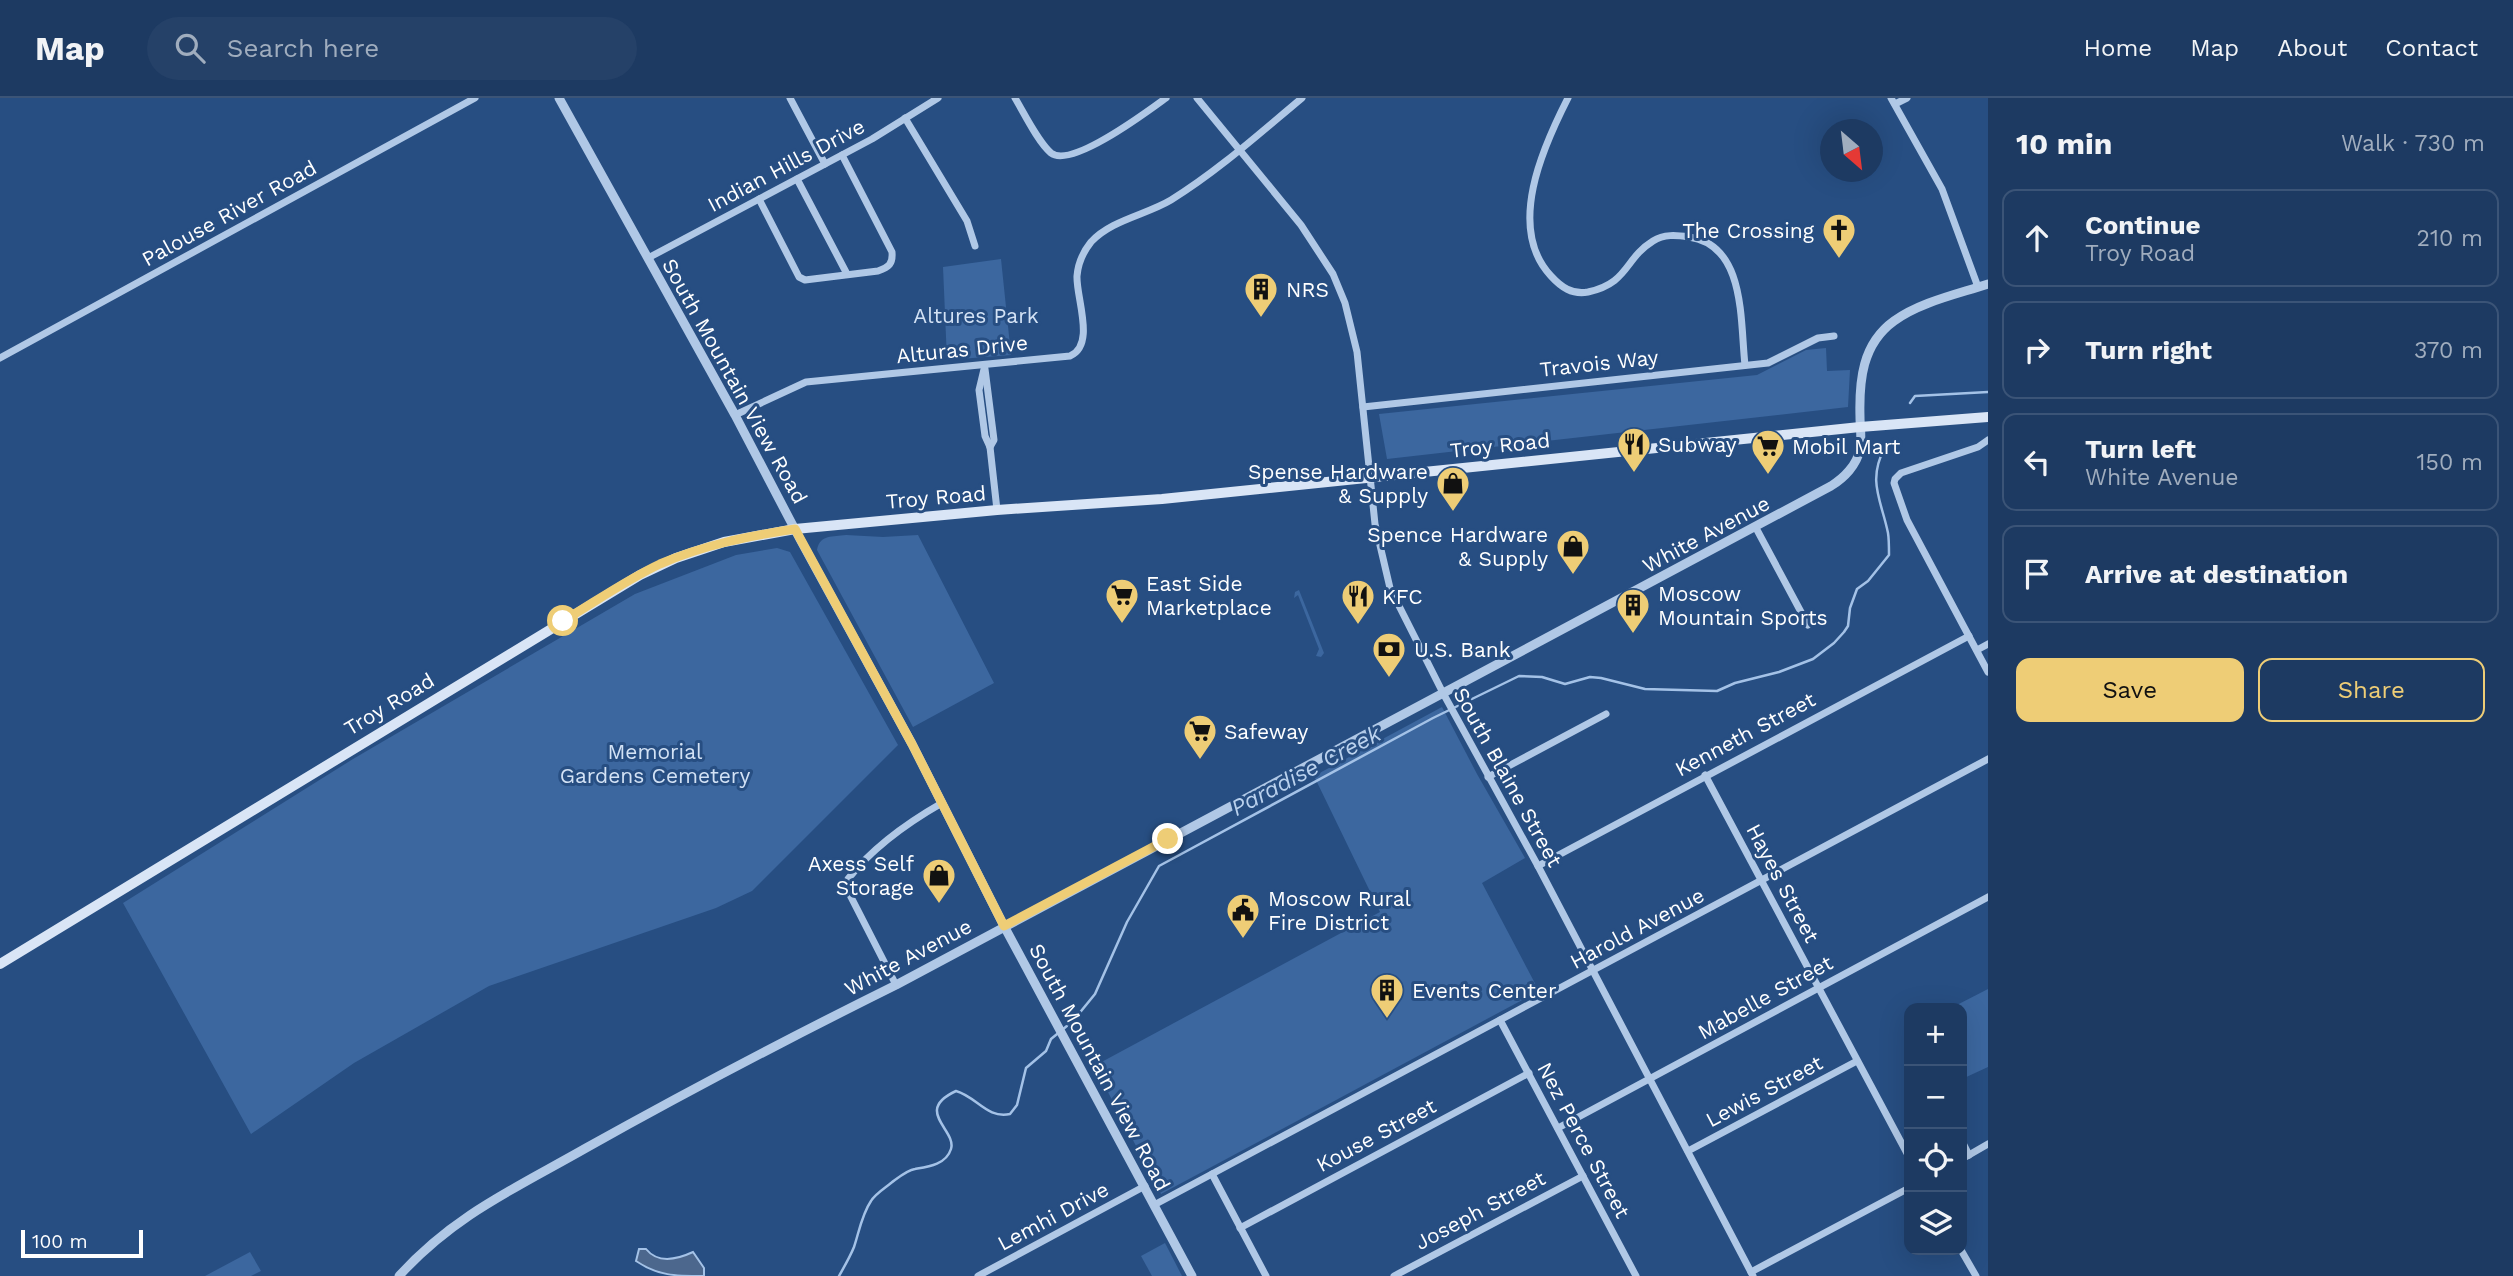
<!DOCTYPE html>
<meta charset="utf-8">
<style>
body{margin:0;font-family:"Work Sans",sans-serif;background:#254168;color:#f1f3f6}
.controls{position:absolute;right:21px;bottom:21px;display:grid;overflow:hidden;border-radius:14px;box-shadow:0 7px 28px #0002}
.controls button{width:63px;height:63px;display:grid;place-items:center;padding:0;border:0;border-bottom:2px solid #3b5477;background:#1d3a62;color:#f1f3f6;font:35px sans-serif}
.compass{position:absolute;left:1820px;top:21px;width:63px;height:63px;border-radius:50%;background:#1d3a62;box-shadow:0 7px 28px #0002;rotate:152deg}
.scale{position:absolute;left:21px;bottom:18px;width:122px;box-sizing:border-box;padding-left:7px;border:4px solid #fff;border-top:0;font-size:19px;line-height:24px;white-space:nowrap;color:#fff;-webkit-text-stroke:5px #274e82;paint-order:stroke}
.stop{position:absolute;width:21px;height:21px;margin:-16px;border:5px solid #eecd76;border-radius:50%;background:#fff}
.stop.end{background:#eecd76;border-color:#fff;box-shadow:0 2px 7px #0008}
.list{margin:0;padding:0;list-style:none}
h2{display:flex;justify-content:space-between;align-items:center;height:91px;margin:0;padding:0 28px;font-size:30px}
h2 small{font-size:23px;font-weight:400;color:#a0adbe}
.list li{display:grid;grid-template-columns:46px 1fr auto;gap:21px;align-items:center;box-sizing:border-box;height:98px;margin:0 14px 14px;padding:0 14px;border:2px solid #3b5477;border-radius:14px}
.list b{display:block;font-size:26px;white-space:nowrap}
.list p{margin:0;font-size:23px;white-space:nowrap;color:#a0adbe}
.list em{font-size:23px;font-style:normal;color:#a0adbe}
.actions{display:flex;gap:14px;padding:21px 28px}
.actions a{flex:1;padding:16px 0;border:2px solid #eecd76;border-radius:14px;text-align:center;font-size:24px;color:#eecd76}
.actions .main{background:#eecd76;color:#111}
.icon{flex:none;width:38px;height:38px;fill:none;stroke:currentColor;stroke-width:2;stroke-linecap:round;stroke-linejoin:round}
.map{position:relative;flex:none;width:1988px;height:1178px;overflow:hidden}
header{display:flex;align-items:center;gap:42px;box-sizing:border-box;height:98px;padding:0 35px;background:#1d3a62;border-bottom:2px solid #3b5477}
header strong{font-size:33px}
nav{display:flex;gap:38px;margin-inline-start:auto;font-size:24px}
.search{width:490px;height:63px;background:#254168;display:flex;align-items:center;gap:18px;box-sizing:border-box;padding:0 24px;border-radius:38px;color:#a0adbe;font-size:26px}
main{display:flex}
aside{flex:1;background:#1d3a62}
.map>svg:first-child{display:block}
.green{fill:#3c679f}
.water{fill:#4c678d;stroke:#a4c2e7;stroke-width:2}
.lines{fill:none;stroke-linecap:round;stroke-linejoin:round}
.stream{stroke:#a4c2e7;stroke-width:2.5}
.minor{stroke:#b0c8e6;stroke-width:7}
.tertiary{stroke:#b0c8e6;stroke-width:9}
.secondary{stroke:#d9e5f6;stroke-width:10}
.route{stroke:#eecd76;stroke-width:9}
.labels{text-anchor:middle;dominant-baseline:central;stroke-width:6;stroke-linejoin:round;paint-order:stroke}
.street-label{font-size:21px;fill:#fff;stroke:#274e82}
.poi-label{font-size:21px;fill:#fff;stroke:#274e82;text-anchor:start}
.park-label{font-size:21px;fill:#d3e2f5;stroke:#274e82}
.water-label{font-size:23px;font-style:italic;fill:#bbd2ee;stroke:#274e82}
</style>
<header>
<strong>Map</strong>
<div class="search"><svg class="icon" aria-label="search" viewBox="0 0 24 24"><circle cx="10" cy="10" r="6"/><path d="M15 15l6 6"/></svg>Search here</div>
<nav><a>Home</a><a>Map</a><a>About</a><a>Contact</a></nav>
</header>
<main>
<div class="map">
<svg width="1988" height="1178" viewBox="0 0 1988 1178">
<rect width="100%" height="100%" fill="#274e82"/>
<!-- green -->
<g class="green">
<polygon points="1001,161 1011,257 947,262 943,169"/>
<polygon points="1826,250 1827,273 1850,272 1848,309 1387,361 1379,316 1757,277 1806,252"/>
<path d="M846,437L883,439L918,437L994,585L913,629L817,452C820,436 833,439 846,437Z"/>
<polygon points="777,450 790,454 898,647 752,793 716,810 489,888 354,965 251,1036 123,805 353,661 635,496 736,457"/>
<polygon points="1299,492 1324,555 1321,559 1316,558 1319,551 1298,497 1294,500 1295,494"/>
<polygon points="1442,609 1477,676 1525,760 1482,785 1539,893 1161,1096 1097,973 1096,967 1380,814 1314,678"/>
<polygon points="1988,891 1988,969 1962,981 1962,910 1951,910"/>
<polygon points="1165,1145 1182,1178 1152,1178 1141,1158"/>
<polygon points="250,1154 261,1173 251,1178 205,1178"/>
</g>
<!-- water -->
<path class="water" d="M639,1151H646C658,1166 678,1161 693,1154L704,1170V1178C675,1178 658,1178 636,1163Z"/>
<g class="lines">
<!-- stream -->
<g class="stream">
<polyline points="1910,305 1915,298 1988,294"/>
<path d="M839,1178C844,1169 850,1159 854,1149C859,1134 862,1116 871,1103C875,1096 885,1090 891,1085C898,1080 907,1072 915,1071C927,1069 946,1067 951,1051C957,1032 913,1013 956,993C977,999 987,1021 1010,1016L1017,1007L1026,970L1046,953L1051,941L1073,923L1095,896L1127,824L1159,768L1433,620L1519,578L1542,579L1565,586L1590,579L1601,580L1645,591L1717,593L1735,585L1779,574L1813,561L1834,545L1844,534L1848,528L1850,510L1857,491L1868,483L1889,457C1889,450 1889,441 1888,435C1881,401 1867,383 1885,349"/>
</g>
<!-- minor -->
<g class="minor">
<polyline points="790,0 825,66"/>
<path d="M1015,0C1024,15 1038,44 1051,55C1071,71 1148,13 1166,0"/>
<polyline points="1197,0 1301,127 1333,176 1345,205 1357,254 1375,426 1390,490 1443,595 1538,768 1753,1178"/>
<path d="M1568,0C1543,49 1506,130 1551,178C1561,189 1572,197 1588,194C1629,185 1624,161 1653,143C1664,136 1676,137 1689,139C1746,147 1740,223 1745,267"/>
<polyline points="1891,0 1942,91 1978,189"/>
<polyline points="1895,6 1907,0"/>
<polyline points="905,20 967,123 975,148"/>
<polyline points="797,81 847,176"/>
<path d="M759,101L799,179L805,182L878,173C889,169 893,166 892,154L842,57"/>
<polyline points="648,160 872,41 938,0"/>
<polyline points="0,260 475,0"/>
<polyline points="985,267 979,292 985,338 990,349 997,412"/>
<polyline points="985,271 994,342 990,349"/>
<polyline points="1363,309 1768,265 1818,240 1834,238"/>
<path d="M735,317L806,284L1070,258C1096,247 1076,200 1077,178C1078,166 1083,154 1091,144C1111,122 1146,117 1171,102C1218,73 1260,35 1302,0"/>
<polyline points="1988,342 1978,349 1901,375 1895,381 1894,385 1907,422 1988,574"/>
<polyline points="1756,430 1808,527"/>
<polyline points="1977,552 1988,546"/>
<polyline points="1705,677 1909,1059"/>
<polyline points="1488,679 1606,616"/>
<polyline points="1538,768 1969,538"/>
<path d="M896,887L851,799L847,788L848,781C873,749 907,725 942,705"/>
<polyline points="1500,922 1636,1178"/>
<polyline points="1558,1030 1988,799"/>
<polyline points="1962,1043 1969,1057"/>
<polyline points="1688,1053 1857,963"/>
<polyline points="1962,1061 1988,1046"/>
<polyline points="1212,1076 1266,1178"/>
<polyline points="1154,1107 1988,661"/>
<polyline points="1240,1130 1529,975"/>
<polyline points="1961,1152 1976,1178"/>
<polyline points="1751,1174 1909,1090"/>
<polyline points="978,1178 1145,1088"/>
<polyline points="1394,1178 1583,1078"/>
</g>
<!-- tertiary -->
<g class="tertiary">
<polyline points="559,0 735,317 801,443 912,646 1004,828 1192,1178"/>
<path d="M399,1178C454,1117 516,1090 586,1050C688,993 791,939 896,887L1831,388C1844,380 1857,367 1860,351C1862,341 1860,329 1860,319C1859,283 1862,246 1894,223C1920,204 1958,196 1988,186"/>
</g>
<!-- secondary -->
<polyline class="secondary" points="0,866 640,477 676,460 724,444 795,431 997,412 1162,401 1860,329 1988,319"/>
</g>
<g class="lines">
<!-- route -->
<path class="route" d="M563,523C595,504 626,482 660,466C704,447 748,438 795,431L912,646L1004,828L1168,741"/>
</g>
<!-- icons -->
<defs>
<symbol id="church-pin" viewBox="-11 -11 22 30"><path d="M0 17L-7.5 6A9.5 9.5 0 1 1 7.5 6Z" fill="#eecd76" stroke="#274e82"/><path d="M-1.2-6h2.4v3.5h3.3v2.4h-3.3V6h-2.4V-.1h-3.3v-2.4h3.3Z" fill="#111"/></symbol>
<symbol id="building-pin" viewBox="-11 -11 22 30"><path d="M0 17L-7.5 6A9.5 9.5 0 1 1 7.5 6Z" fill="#eecd76" stroke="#274e82"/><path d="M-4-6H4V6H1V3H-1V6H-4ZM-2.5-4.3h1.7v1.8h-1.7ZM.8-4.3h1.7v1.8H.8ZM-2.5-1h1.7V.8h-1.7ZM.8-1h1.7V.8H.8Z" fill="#111"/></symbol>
<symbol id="restaurant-pin" viewBox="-11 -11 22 30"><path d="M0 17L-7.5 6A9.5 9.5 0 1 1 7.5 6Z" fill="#eecd76" stroke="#274e82"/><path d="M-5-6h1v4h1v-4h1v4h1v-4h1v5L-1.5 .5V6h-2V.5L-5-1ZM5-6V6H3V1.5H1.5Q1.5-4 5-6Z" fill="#111"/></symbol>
<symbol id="supermarket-pin" viewBox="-11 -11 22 30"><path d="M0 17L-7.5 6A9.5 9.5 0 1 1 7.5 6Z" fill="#eecd76" stroke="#274e82"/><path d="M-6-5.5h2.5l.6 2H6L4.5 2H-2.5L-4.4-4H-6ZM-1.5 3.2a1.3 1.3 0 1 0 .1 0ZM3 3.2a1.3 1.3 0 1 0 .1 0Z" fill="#111"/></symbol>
<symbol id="shop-pin" viewBox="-11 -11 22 30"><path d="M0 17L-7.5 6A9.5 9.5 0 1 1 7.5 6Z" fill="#eecd76" stroke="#274e82"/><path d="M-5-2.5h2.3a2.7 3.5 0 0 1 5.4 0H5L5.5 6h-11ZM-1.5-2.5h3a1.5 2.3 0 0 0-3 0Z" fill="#111"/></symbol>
<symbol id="bank-pin" viewBox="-11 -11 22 30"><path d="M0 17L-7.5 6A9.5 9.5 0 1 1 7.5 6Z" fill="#eecd76" stroke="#274e82"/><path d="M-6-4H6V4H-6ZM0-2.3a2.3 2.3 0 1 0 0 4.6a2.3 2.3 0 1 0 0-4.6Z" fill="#111"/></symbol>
<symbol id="civic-pin" viewBox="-11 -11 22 30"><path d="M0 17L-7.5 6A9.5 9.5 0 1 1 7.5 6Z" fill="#eecd76" stroke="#274e82"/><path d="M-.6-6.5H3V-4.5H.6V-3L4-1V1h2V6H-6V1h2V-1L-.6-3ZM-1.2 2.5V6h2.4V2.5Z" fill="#111"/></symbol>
</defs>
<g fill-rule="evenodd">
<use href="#church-pin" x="1820" y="113" width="38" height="52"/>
<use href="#building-pin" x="1242" y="172" width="38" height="52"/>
<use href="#restaurant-pin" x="1615" y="327" width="38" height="52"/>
<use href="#supermarket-pin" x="1749" y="329" width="38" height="52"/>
<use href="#shop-pin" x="1434" y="366" width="38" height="52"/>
<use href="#shop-pin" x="1554" y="429" width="38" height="52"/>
<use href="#supermarket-pin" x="1103" y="478" width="38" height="52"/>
<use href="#restaurant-pin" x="1339" y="479" width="38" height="52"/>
<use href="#building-pin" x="1614" y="488" width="38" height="52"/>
<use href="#bank-pin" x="1370" y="532" width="38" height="52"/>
<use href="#supermarket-pin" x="1181" y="614" width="38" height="52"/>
<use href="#shop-pin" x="920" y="758" width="38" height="52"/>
<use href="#civic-pin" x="1224" y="793" width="38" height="52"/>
<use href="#building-pin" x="1368" y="873" width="38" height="52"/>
</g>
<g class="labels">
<!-- street labels -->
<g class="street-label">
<text transform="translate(786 67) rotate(-28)">Indian Hills Drive</text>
<text transform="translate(229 115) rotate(-29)">Palouse River Road</text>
<text transform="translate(962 251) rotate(-6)">Alturas Drive</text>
<text transform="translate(1599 265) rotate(-6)">Travois Way</text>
<text transform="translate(735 283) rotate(61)">South Mountain View Road</text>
<text transform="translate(1500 347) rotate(-6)">Troy Road</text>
<text transform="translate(936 399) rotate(-5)">Troy Road</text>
<text transform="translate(1706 436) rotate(-28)">White Avenue</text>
<text transform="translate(389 606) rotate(-31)">Troy Road</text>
<text transform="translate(1745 636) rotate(-28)">Kenneth Street</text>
<text transform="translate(1508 679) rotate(61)">South Blaine Street</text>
<text transform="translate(1783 785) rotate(62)">Hayes Street</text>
<text transform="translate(1637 830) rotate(-28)">Harold Avenue</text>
<text transform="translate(908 859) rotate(-28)">White Avenue</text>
<text transform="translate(1765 899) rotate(-29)">Mabelle Street</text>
<text transform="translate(1100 969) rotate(62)">South Mountain View Road</text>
<text transform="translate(1764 993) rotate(-28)">Lewis Street</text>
<text transform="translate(1376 1037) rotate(-28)">Kouse Street</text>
<text transform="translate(1584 1042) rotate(62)">Nez Perce Street</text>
<text transform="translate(1480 1112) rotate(-28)">Joseph Street</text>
<text transform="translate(1053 1118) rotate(-28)">Lemhi Drive</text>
</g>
<!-- poi labels -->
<g class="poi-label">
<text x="1814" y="132" text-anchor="end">The Crossing</text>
<text x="1286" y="191">NRS</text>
<text x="1658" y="346">Subway</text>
<text x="1792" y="348">Mobil Mart</text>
<text x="1428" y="373" text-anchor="end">Spense Hardware<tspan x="1428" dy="24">&amp; Supply</tspan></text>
<text x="1548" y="436" text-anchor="end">Spence Hardware<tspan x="1548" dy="24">&amp; Supply</tspan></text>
<text x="1146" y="485">East Side<tspan x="1146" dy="24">Marketplace</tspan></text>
<text x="1658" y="495">Moscow<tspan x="1658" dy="24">Mountain Sports</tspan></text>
<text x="1382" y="498">KFC</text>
<text x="1414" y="551">U.S. Bank</text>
<text x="1224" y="633">Safeway</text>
<text x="914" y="765" text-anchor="end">Axess Self<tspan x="914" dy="24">Storage</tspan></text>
<text x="1268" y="800">Moscow Rural<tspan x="1268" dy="24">Fire District</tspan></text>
<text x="1412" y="892">Events Center</text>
</g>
<!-- park labels -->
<g class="park-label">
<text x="976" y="217">Altures Park</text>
<text x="655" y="653">Memorial<tspan x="655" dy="24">Gardens Cemetery</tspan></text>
</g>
<!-- water labels -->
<g class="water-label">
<text transform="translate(1306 673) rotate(-28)">Paradise Creek</text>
</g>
</g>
</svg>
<div class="controls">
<button>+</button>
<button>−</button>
<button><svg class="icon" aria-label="locate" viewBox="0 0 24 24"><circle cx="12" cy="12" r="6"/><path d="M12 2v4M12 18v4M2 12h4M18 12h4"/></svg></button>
<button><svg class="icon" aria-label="layers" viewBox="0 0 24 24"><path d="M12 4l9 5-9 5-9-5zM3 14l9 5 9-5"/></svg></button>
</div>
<svg class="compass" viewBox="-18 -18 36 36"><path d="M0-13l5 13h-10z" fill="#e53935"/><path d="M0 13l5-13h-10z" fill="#a0adbe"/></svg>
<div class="scale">100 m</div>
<div class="stop" style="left:563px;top:523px"></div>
<div class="stop end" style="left:1168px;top:741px"></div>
</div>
<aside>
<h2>10 min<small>Walk · 730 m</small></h2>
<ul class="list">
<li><svg class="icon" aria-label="ahead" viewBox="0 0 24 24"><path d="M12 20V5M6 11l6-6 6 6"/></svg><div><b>Continue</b><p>Troy Road</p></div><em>210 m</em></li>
<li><svg class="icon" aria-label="right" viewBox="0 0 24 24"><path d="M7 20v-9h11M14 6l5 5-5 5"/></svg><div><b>Turn right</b></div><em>370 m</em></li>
<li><svg class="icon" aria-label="left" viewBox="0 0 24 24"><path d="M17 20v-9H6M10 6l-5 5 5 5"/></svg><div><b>Turn left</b><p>White Avenue</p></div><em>150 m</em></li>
<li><svg class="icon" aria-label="arrive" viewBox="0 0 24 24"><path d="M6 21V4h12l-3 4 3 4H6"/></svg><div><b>Arrive at destination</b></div></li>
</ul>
<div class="actions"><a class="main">Save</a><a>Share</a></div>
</aside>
</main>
